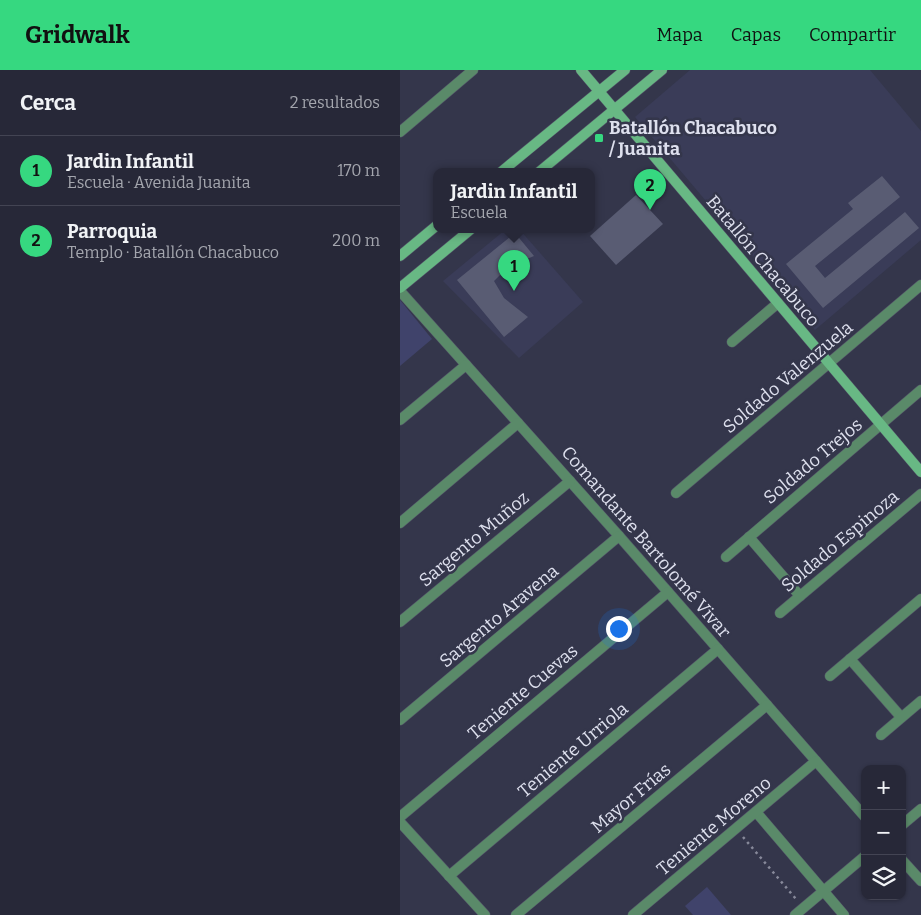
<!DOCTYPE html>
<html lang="es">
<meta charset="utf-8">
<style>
body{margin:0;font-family:Bitter,serif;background:#333443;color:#f1f3f6}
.controls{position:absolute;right:15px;bottom:15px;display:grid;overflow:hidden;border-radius:10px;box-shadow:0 1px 4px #0004}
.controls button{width:45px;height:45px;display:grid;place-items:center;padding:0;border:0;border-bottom:1px solid #434453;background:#272838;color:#f1f3f6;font:25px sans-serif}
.you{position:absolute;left:218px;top:558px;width:18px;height:18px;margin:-12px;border:4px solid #fff;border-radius:50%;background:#1a73e8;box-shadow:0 0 0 8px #1a73e833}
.badge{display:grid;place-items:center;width:32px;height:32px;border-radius:50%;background:#36d880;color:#111;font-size:16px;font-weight:700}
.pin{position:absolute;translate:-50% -41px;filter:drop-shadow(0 1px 2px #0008)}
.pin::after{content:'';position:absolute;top:26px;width:18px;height:15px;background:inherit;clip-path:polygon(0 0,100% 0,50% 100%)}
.popup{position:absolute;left:33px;top:98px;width:162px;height:65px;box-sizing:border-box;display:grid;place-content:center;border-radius:10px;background:#272838;filter:drop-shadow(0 1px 4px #0005);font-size:16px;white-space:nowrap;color:#a4a6ae}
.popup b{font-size:19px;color:#f1f3f6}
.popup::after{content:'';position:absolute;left:50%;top:100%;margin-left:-10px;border:10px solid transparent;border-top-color:#272838}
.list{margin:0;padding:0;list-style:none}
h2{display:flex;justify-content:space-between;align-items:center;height:65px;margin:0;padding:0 20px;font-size:21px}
h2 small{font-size:16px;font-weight:400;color:#a4a6ae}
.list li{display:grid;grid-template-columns:32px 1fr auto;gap:15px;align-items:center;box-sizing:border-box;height:70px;padding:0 20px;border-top:1px solid #434453}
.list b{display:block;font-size:19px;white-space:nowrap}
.list p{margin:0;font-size:16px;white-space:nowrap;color:#a4a6ae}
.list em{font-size:16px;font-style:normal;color:#a4a6ae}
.icon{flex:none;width:28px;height:28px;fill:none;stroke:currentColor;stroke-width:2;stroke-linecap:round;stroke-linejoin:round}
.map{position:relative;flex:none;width:521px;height:845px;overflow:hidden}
header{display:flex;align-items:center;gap:30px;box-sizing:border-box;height:70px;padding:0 25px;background:#36d880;color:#111}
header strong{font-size:24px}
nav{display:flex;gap:28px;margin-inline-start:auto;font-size:18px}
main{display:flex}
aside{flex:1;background:#272838}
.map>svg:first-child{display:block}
.built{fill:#3a3c58}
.green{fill:#40436b}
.building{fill:#595c73}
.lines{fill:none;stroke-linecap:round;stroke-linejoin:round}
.street-casing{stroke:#535568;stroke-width:11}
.secondary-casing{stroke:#535568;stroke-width:11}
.path{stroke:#87899a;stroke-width:2.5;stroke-dasharray:2.5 4;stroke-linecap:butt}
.street{stroke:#5a8a69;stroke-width:10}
.secondary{stroke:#68b884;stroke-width:10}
.poi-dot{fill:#36d880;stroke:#34364b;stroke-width:2}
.labels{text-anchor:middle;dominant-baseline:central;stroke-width:5;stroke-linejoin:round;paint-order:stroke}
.poi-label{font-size:18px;font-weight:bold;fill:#dee0ee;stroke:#34364b;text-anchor:start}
.street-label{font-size:18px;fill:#dee0ee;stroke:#34364b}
</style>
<header>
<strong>Gridwalk</strong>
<nav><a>Mapa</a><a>Capas</a><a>Compartir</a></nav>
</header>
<main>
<aside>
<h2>Cerca<small>2 resultados</small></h2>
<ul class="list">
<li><span class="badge">1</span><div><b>Jardin Infantil</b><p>Escuela · Avenida Juanita</p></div><em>170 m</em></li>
<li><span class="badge">2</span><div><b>Parroquia</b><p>Templo · Batallón Chacabuco</p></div><em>200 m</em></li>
</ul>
</aside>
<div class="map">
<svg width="521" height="845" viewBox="0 0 521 845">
<rect width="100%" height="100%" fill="#34364b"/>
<!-- built -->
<g class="built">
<polygon points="290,0 470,0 521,61 521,170 415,260 235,47"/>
<polygon points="105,160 120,160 183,232 119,288 43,211"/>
</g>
<!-- green -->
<g class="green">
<polygon points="0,230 32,269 0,296"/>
<polygon points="307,817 331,845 293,845 285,836"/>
</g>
<!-- building -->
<g class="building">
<polygon points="482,106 500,127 415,196 425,208 505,142 519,158 423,238 386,194 453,139 448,133"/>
<polygon points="236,125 263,154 216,195 190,166"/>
<polygon points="115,163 134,186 108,197 94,211 104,228 128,247 104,267 57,210"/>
</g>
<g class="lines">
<defs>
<g id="street">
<polyline points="0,62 73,0"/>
<polyline points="0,221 219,466 465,747"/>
<polyline points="332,272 378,233"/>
<polyline points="0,350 66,295"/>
<polyline points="276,423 521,215"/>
<polyline points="0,453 118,353"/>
<polyline points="349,467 400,526"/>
<polyline points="326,487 521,320"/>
<polyline points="380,543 521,424"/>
<polyline points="0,552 170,411"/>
<polyline points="450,589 501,647"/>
<polyline points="430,606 521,529"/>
<polyline points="0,650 219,466"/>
<polyline points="481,665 521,631"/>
<polyline points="356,742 444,845"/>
<polyline points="0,747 268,522"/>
<polyline points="0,752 85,845"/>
<polyline points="502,755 521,739"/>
<polyline points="502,790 521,811"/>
<polyline points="49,806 318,579"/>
<polyline points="116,845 367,635"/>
<polyline points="233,845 416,691"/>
<polyline points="395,845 465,786"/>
</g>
<g id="secondary">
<polyline points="181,0 521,402"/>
<polyline points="101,102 225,0"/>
<polyline points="139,102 262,0"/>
<polyline points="0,186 36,156"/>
<polyline points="0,218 70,160"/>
</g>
</defs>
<!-- street casing -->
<use href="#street" class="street-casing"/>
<!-- secondary casing -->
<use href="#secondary" class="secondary-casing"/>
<!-- path -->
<polyline class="path" points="343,767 396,829"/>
<!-- street -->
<use href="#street" class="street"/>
<!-- secondary -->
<use href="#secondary" class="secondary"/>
</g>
<!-- markers -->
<rect class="poi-dot" x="194" y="63" width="10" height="10" rx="2.5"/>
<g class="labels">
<!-- poi labels -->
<g class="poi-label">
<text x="209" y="58">Batallón Chacabuco<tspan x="209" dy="21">/ Juanita</tspan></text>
</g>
<!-- street labels -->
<g class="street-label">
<text transform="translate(363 191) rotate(50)">Batallón Chacabuco</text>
<text transform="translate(388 307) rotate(-40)">Soldado Valenzuela</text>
<text transform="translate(413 391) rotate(-40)">Soldado Trejos</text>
<text transform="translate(74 469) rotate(-40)">Sargento Muñoz</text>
<text transform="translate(440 471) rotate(-40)">Soldado Espinoza</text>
<text transform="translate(246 472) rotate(49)">Comandante Bartolomé Vivar</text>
<text transform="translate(99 546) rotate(-40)">Sargento Aravena</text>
<text transform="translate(123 622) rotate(-40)">Teniente Cuevas</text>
<text transform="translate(173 680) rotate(-40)">Teniente Urriola</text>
<text transform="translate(231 728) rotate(-40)">Mayor Frías</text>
<text transform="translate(314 756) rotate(-40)">Teniente Moreno</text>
</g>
</g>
</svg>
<div class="controls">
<button>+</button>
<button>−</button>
<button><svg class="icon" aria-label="layers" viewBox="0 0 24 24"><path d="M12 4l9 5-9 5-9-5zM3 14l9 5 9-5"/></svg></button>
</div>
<div class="you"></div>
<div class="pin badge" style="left:114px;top:221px">1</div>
<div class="popup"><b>Jardin Infantil</b>Escuela</div>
<div class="pin badge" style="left:250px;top:140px">2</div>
</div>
</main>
